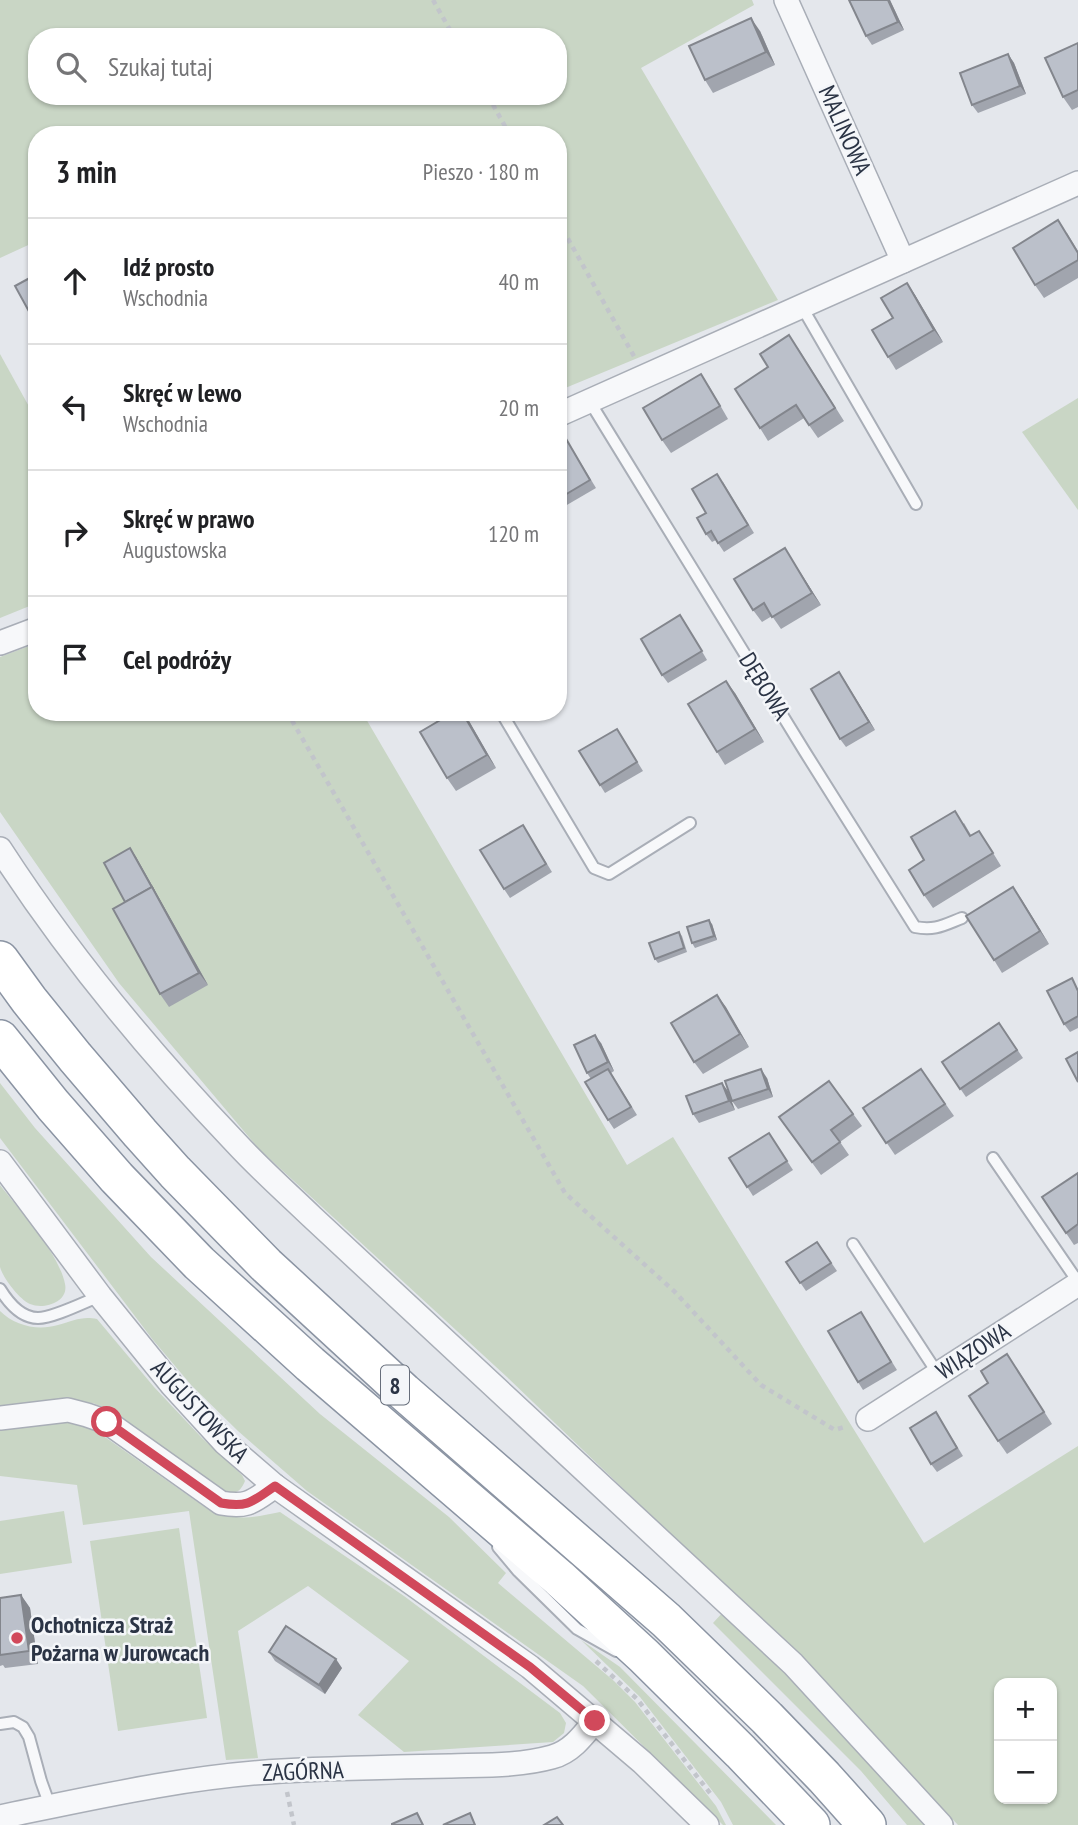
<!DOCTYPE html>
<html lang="pl">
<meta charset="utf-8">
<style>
body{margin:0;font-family:"PT Sans Narrow",sans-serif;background:#f6f6f6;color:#202124}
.controls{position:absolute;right:21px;bottom:21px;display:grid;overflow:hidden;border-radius:14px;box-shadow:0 2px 5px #0004}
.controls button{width:63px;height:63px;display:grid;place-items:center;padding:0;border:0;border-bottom:2px solid #e0e0e0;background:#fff;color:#202124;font:35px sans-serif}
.stop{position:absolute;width:21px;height:21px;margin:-16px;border:5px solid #d1495b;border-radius:50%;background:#fff}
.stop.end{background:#d1495b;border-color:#fff;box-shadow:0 2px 7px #0008}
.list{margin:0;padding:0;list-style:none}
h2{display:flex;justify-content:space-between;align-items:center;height:91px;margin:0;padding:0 28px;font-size:30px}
h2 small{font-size:23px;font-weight:400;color:#757577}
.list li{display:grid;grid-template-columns:46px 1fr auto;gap:21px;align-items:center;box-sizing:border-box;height:126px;padding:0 28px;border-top:2px solid #e0e0e0}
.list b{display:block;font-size:26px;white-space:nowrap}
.list p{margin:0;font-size:23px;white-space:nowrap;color:#757577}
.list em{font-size:23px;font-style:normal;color:#757577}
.icon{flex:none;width:38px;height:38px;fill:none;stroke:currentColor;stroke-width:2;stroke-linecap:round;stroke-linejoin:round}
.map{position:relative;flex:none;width:1078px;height:1825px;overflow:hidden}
.search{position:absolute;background:#fff;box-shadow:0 2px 5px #0004;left:28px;top:28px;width:539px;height:77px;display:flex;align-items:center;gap:18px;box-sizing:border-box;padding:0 24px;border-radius:28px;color:#757577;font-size:26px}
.panel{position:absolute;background:#fff;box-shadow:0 2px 5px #0004;left:28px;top:126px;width:539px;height:595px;border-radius:28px}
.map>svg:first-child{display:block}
.green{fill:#c9d6c5;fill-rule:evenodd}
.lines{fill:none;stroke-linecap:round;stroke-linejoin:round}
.service-casing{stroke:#a9aeb7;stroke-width:14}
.minor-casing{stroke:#a9aeb7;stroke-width:26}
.trunk-casing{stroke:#8b94a3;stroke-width:40}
.path{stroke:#c2c5cb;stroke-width:4.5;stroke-dasharray:5 5;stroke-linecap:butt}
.service{stroke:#f7f8fa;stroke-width:10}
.minor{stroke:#f7f8fa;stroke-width:23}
.trunk{stroke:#fff;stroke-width:37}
.wall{fill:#a1a5ae}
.shaded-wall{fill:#83868d}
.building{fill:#bbc0ca;stroke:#83868d;stroke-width:2}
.route{stroke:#d1495b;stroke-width:9}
.poi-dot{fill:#d1495b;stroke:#f4f6f9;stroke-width:2.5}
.labels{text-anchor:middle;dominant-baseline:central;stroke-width:5;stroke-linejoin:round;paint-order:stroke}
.shield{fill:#f4f6f9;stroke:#676e7b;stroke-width:2}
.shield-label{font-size:23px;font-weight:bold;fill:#2b3445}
.street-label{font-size:24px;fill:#2b3445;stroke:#f4f6f9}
.poi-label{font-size:24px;font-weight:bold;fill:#2b3445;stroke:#f4f6f9;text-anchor:start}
</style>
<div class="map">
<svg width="1078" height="1825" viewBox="0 0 1078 1825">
<rect width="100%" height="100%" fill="#e4e7ec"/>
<!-- green -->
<g class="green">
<path d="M0,0H752L754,5L641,68L778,300L558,391V135H37V241L0,258ZM37,37H558V96H37Z"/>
<polygon points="0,354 37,421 37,603 0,618"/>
<polygon points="1078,398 1078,510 1022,432"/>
<path d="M37,643V712H362L627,1165L673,1137L924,1543L1078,1446V1825H958L810,1668L507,1377L259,1149L119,983L0,812V657ZM999,1683H1052V1799H999Z"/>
<polygon points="0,1083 35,1128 151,1257 320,1414 449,1517 506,1573 498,1583 614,1681 635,1702 716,1806 726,1825 723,1825 583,1686 307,1491 238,1431 192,1386 153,1340 0,1138"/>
<path d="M0,1185C20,1211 59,1253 65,1284C69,1302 44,1310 30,1304C19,1299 3,1278 0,1267C0,1260 0,1252 0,1245C0,1225 0,1205 0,1185Z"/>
<path d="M0,1311C15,1326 38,1331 58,1325C74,1321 81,1316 97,1319L154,1387L202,1438L242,1475L245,1481C240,1492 237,1493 226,1493L112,1411L93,1403L57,1402L0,1408Z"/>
<path d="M55,1423H72L92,1428L209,1510C238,1521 251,1518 280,1512L404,1596L560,1713L566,1723L564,1733L553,1742L404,1752L358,1715L409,1661L308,1586L238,1631L258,1758L226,1760L189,1511L83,1525L77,1485L0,1476V1429Z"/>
<polygon points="64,1511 72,1563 0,1574 0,1521"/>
<polygon points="179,1528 207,1718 118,1731 90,1541"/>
<polygon points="724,1611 797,1683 931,1825 907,1825 861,1771 713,1623"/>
<polygon points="581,1640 620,1667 776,1825 733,1825 721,1802 640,1697"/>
</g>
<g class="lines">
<defs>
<g id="service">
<polyline points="802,307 916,504"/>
<path d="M590,402L805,752L915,927C935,931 944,925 962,918"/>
<polyline points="501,712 594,868 609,874 690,823"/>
<polyline points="993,1158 1078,1282"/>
<polyline points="853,1244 938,1374"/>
<path d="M0,1289C8,1302 21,1318 38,1318C53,1318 85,1302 100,1296"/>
<polyline points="498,1547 518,1571 577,1629 616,1651"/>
<polyline points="0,1724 14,1722 23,1727 29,1737 41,1781 50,1806"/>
</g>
<g id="minor">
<polyline points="786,0 903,261"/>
<polyline points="558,415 1078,183"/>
<polyline points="0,643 37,629"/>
<path d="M0,849C68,954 149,1052 236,1143C260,1169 286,1192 312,1217L793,1664L941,1825"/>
<polyline points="0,1162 100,1296 172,1385 225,1443 275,1486 530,1667 642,1762 707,1825"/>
<path d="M0,1418L68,1410L87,1415L107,1422L221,1503C249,1508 253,1501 275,1486"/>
<polyline points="868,1419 1078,1284"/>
<path d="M0,1817C92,1798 188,1776 282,1771C338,1768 395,1767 451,1766C485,1765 519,1766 552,1757C571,1752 583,1736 595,1721"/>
</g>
<g id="trunk">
<polyline points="0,960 29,1000 75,1057 140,1133 175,1172 266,1265 404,1392 666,1620 767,1718 824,1777 867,1825"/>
<polyline points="0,1039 53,1105 117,1178 199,1263 310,1364 559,1578 644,1656 741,1752 811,1825"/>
</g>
</defs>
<!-- service casing -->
<use href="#service" class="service-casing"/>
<!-- minor casing -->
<use href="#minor" class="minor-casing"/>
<!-- trunk casing -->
<use href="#trunk" class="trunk-casing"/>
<!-- path -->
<g class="path">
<polyline points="433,0 454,37"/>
<polyline points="488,96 510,135"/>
<polyline points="558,221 635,358"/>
<polyline points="287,712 565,1193 674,1291 761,1385 835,1430 847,1426"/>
<polyline points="596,1661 637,1699 713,1797"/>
<polyline points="287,1792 294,1825"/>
</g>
<!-- service -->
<use href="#service" class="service"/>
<!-- minor -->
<use href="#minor" class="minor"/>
<!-- trunk -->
<use href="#trunk" class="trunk"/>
</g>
<!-- wall -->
<g class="wall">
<polygon points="890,0 904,30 872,45 866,36"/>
<polygon points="760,31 775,65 713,93 705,80"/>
<polygon points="1078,43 1078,107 1072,110 1063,97"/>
<polygon points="1008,54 1014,63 1026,94 978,113 972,105"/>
<polygon points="1067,233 1078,251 1078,278 1044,298 1035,285"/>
<polygon points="907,283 915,295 943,342 896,370 888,357 893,318"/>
<polygon points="798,348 844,421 818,438 804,418 768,441 760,428"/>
<polygon points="709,386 728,419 671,453 662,440"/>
<polygon points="565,437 596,488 560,509 558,506 558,441"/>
<polygon points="723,482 754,533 724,552 716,540 712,542 706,534 706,513"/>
<polygon points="793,561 821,605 781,629 772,616 762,622 753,610"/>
<polygon points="686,624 707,660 668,683 662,675"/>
<polygon points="839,672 875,730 846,747 840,739"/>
<polygon points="735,693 764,742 725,765 717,752"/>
<polygon points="469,721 496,768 456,791 447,778"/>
<polygon points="617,729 643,771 605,793 600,785"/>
<polygon points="964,823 971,835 987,843 1001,866 933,908 924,895 924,860"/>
<polygon points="523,825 552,872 510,898 504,889"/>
<polygon points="130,848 136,857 208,985 169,1007 160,994 125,902"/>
<polygon points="1013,887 1049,944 1002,973 994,960"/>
<polygon points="712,924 717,940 695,948 692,943"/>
<polygon points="679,932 682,936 687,952 658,963 655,959"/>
<polygon points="1078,988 1078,1028 1070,1032 1064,1024"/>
<polygon points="717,995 749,1047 703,1074 694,1062"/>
<polygon points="999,1023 1023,1058 966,1097 942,1062"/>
<polygon points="601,1043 614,1071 611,1073 637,1115 614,1129 608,1120 591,1079 587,1073"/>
<polygon points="921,1069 954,1116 895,1155 863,1108"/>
<polygon points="767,1078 773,1097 738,1109 732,1101"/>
<polygon points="829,1081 862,1126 840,1142 849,1155 821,1175 779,1117"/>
<polygon points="722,1083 735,1110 699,1123 693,1114"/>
<polygon points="769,1133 793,1170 753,1196 729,1158"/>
<polygon points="1078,1173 1078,1243 1074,1245 1042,1197"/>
<polygon points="817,1242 837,1271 806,1291 786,1262"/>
<polygon points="861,1312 897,1370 863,1390 858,1382"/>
<polygon points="1016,1367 1052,1424 1007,1454 998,1441"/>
<polygon points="936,1412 963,1456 937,1472 931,1464"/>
<polygon points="21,1595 30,1608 38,1664 5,1668 3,1665 0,1666 0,1598"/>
<polygon points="269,1652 342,1668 325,1694 275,1661"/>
</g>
<!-- shaded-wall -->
<g class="shaded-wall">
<polygon points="888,0 890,0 904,30 898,22"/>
<polygon points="751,18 760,31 775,65 766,52"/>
<polygon points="1008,54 1014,63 1026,94 1020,86"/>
<polygon points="907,283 915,295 943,342 934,330"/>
<polygon points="785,548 793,561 821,605 812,593"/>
<polygon points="839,672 845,681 875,730 869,722"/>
<polygon points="726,681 735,693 764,742 755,729"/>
<polygon points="463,712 469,721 496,768 487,755"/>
<polygon points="130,848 136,857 208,985 199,973"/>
<polygon points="1013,887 1022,900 1049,944 1040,931"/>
<polygon points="709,920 712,924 717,940 714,936"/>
<polygon points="717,995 726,1007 749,1047 740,1034"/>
<polygon points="595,1035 601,1043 614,1071 608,1062"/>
<polygon points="761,1069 767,1078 773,1097 768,1089"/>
<polygon points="722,1083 728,1091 735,1110 729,1101"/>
<polygon points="21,1595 30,1608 38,1664 29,1651"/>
<polygon points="336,1659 342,1668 325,1694 319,1685"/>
</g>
<!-- building -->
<g class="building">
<polygon points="849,0 888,0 898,22 866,36"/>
<polygon points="751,18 766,52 705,80 689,46"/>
<polygon points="1078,43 1078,90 1063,97 1045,58"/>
<polygon points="1008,54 1020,86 972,105 960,73"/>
<polygon points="1058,220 1078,253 1078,260 1035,285 1013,248"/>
<polygon points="37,274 37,326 15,286"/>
<polygon points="907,283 934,330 888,357 872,330 893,318 881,298"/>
<polygon points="789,335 835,408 809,425 796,405 760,428 735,389 768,367 760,354"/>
<polygon points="701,374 720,406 662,440 643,408"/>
<polygon points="565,437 590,480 558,499 558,441"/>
<polygon points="717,474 748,525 718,543 711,531 706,534 697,518 706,513 692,489"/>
<polygon points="785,548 812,593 772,617 764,603 753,610 734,579"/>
<polygon points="680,615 702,651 662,675 641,639"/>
<polygon points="839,672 869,722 840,739 811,689"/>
<polygon points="726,681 755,729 717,752 688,704"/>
<polygon points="454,712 462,712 487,755 447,778 420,732"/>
<polygon points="617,729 637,762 600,785 579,751"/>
<polygon points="955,811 970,836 979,831 993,853 924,895 909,870 924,860 911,837"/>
<polygon points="523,825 546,864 504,889 480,850"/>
<polygon points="130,848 154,891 152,887 125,902 104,863"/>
<polygon points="152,887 199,973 160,994 113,909"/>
<polygon points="1013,887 1040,931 994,960 966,916"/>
<polygon points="709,920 714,936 692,943 687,927"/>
<polygon points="679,932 684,948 655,959 649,943"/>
<polygon points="1072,978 1078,991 1078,1016 1064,1024 1047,991"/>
<polygon points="717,995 740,1034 694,1062 671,1023"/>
<polygon points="999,1023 1017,1050 960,1089 942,1062"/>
<polygon points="595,1035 608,1062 587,1073 574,1045"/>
<polygon points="1078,1052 1078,1082 1066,1059"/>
<polygon points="608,1069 631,1107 608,1120 585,1082"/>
<polygon points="761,1069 768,1089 732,1101 725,1081"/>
<polygon points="921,1069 945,1104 886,1143 863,1108"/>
<polygon points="829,1081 853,1114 831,1130 840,1142 812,1162 779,1117"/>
<polygon points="722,1083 729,1101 693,1114 686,1096"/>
<polygon points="769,1133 787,1161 747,1187 729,1158"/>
<polygon points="1078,1173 1078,1224 1066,1233 1042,1197"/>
<polygon points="817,1242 831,1263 800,1283 786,1262"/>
<polygon points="861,1312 891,1362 858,1382 828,1331"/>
<polygon points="1007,1354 1044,1412 998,1441 969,1396 988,1383 981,1371"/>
<polygon points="936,1412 957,1448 931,1464 910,1428"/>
<polygon points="21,1595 29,1651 0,1655 0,1598"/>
<polygon points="286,1626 336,1659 319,1685 269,1652"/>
<polygon points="417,1813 423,1825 392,1825 392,1824"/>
<polygon points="470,1813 475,1825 443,1825"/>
<polygon points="557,1817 563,1825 544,1825"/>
</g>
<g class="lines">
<!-- route -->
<path class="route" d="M107,1422L221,1503C249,1508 253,1501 275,1486L530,1667L595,1721"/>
</g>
<!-- markers -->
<circle class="poi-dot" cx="17" cy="1638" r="7"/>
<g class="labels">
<!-- shield labels -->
<rect class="shield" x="381" y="1365.5" width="28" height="39" rx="5"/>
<g class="shield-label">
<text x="395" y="1385">8</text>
</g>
<!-- street labels -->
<g class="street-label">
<text transform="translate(845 130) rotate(66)">MALINOWA</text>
<text transform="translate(765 686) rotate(58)">DĘBOWA</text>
<text transform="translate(973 1351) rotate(-33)">WIĄZOWA</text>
<text transform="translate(200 1411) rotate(47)">AUGUSTOWSKA</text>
<text transform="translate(303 1771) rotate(-2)">ZAGÓRNA</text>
</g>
<!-- poi labels -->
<g class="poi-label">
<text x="31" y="1624">Ochotnicza Straż<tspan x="31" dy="28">Pożarna w Jurowcach</tspan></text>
</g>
</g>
</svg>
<div class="controls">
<button>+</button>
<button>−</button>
</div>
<div class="stop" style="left:107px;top:1422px"></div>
<div class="stop end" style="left:595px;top:1721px"></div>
<div class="search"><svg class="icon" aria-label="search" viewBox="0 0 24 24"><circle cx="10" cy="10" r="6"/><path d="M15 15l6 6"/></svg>Szukaj tutaj</div>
<section class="panel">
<h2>3 min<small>Pieszo · 180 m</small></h2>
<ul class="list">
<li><svg class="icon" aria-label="ahead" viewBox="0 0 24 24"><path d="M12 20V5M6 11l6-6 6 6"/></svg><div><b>Idź prosto</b><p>Wschodnia</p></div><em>40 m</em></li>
<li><svg class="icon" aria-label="left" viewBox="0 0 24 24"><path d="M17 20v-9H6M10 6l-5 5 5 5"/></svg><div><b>Skręć w lewo</b><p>Wschodnia</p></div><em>20 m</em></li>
<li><svg class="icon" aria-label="right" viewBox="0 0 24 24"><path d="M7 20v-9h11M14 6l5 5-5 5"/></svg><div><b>Skręć w prawo</b><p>Augustowska</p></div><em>120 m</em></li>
<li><svg class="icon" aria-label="arrive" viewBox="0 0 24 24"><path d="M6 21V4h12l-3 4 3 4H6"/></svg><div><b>Cel podróży</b></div></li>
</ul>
</section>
</div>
